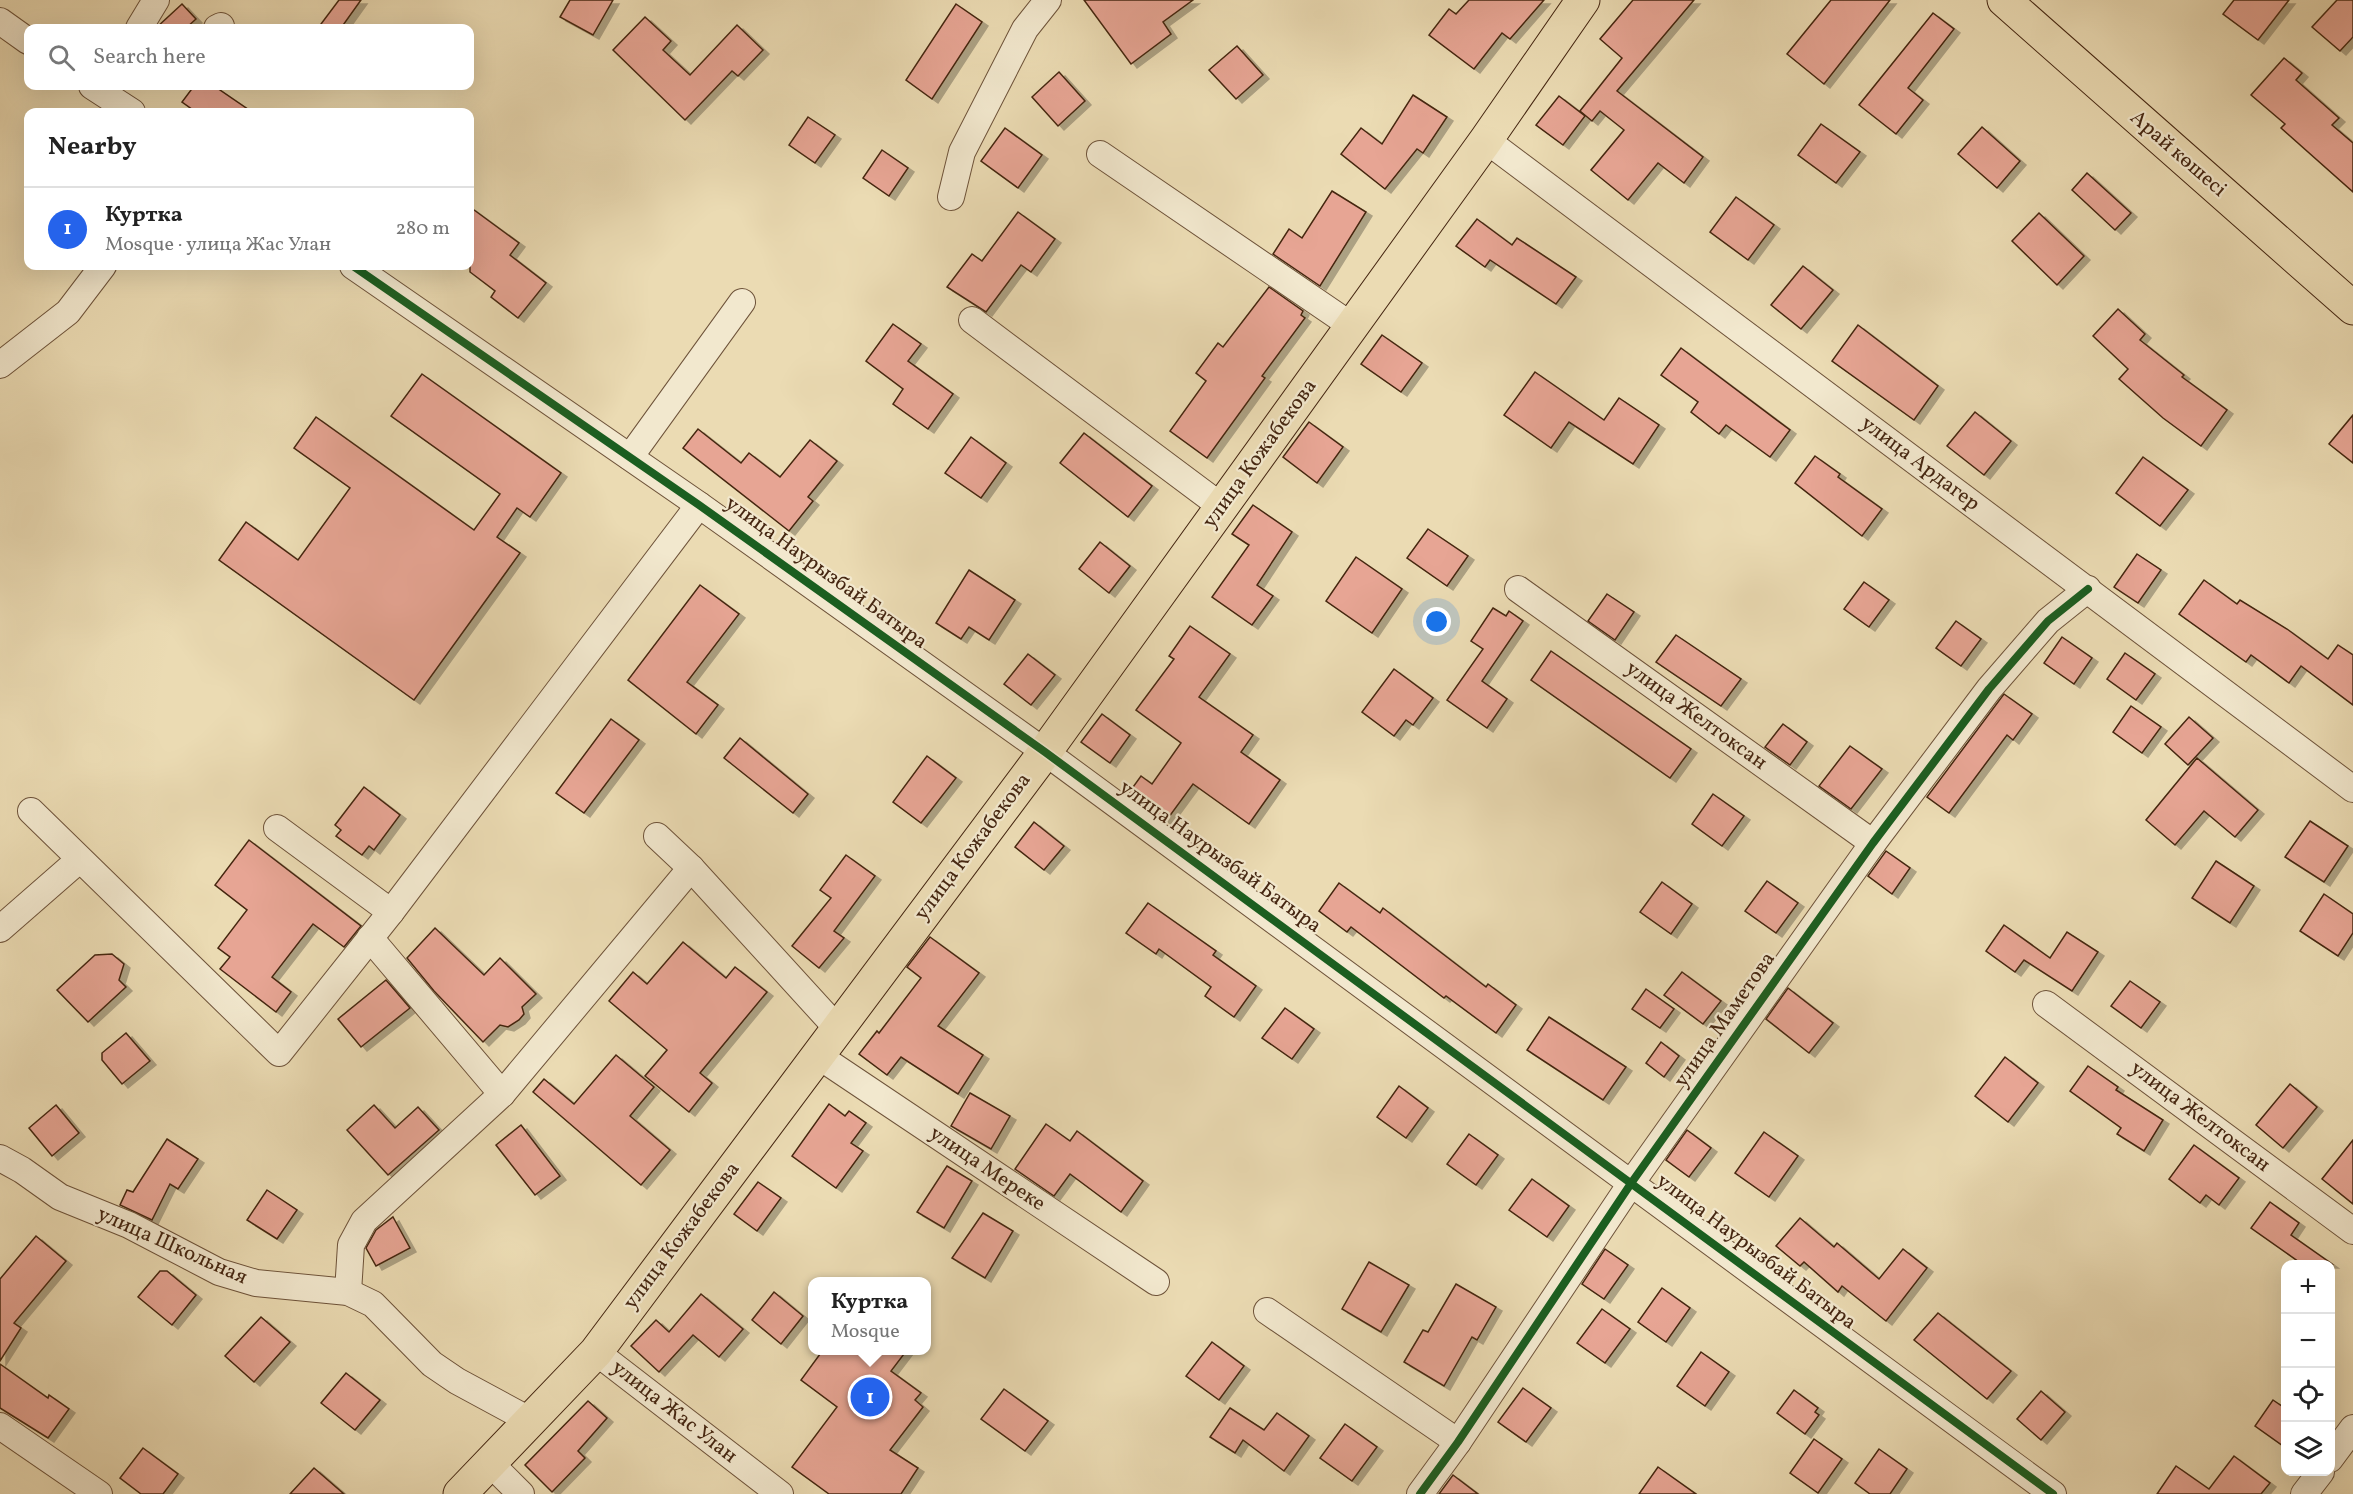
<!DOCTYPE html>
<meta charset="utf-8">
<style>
body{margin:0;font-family:Vollkorn,serif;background:#f6f6f6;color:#222}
.controls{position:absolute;right:18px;bottom:18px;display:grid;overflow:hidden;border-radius:12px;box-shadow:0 6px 24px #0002}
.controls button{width:54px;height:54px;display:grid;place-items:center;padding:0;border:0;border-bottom:2px solid #e0e0e0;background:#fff;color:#222;font:30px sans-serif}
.you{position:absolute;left:1437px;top:622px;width:21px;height:21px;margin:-15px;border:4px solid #fff;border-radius:50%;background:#1a73e8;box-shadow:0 0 0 9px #1a73e833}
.badge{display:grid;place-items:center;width:39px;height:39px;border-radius:50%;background:#2563eb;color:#fff;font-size:20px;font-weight:700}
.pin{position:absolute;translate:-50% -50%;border:3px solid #fff;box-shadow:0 2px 6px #0006}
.popup{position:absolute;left:808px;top:1277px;width:123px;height:78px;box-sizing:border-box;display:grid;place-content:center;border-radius:12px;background:#fff;filter:drop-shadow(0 2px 4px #0005);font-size:20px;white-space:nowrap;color:#767676}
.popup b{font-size:22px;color:#222}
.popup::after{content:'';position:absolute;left:50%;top:100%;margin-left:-12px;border:12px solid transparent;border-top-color:#fff}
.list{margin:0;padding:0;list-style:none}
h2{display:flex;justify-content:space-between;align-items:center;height:78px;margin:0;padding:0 24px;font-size:26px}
h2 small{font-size:20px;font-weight:400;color:#767676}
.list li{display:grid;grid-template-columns:39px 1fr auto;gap:18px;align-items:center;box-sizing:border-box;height:84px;padding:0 24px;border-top:2px solid #e0e0e0}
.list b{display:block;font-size:22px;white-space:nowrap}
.list p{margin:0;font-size:20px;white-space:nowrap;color:#767676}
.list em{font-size:20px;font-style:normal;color:#767676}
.icon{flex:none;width:33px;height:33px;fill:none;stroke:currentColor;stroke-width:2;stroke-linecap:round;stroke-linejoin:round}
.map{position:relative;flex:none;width:2353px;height:1494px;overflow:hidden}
.search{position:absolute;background:#fff;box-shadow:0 6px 24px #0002;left:24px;top:24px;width:450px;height:66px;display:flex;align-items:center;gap:15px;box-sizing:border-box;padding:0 21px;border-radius:12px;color:#767676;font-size:22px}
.panel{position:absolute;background:#fff;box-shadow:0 6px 24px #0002;left:24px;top:108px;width:450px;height:162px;border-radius:12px}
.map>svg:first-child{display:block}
.building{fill:#e7a594;stroke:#452611;stroke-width:1.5;filter:url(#shadow)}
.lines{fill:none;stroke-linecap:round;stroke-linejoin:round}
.minor-casing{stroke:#6e533a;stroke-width:28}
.major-casing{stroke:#452611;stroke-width:35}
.minor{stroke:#f2e8ce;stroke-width:26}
.major{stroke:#ebdbb3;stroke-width:33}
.cycleway-casing{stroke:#f2e8ce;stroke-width:11}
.cycleway{stroke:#1b5e20;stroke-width:8}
.labels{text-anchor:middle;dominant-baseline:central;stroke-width:4.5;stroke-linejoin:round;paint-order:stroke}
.street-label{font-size:21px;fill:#452611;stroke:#f2e8ce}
</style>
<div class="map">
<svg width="2353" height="1494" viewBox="0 0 2353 1494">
<defs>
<filter id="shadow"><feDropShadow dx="6" dy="4" stdDeviation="0" flood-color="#0004"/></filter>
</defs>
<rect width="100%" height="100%" fill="#ebdbb3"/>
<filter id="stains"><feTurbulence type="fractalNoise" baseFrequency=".00333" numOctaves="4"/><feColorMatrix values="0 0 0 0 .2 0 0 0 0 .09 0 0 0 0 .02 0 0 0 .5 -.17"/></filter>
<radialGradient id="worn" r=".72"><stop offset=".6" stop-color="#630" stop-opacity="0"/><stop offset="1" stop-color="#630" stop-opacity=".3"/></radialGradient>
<!-- building -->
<g class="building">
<polygon points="339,0 361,0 341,28 318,28"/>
<polygon points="570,0 613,0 593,35 560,17"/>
<polygon points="1084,0 1193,0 1163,22 1171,34 1131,64"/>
<polygon points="1469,0 1544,0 1510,39 1502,33 1474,69 1429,35 1449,9 1456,14"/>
<polygon points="1633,0 1694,0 1617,91 1703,157 1684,183 1658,163 1628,200 1591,170 1624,130 1600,111 1592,121 1580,111 1622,58 1600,39"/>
<polygon points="1831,0 1890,0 1824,84 1787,54"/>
<polygon points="2234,0 2289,0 2258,40 2223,14"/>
<polygon points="2337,0 2353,0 2353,37 2340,51 2312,27"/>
<polygon points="182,4 196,19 186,28 156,28"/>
<polygon points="956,4 982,22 932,99 906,80"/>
<polygon points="1933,13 1954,29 1908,88 1923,100 1896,134 1859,105"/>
<polygon points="645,17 671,41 663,50 690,75 737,25 763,50 738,76 732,71 685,120 613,50"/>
<polygon points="1237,46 1263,75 1236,99 1209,70"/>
<polygon points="2284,58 2302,73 2296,80 2339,118 2332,125 2353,143 2353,192 2281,128 2285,124 2251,95"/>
<polygon points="1059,72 1085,101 1058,126 1032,97"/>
<polygon points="194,86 214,86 252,112 196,112 182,102"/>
<polygon points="1413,95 1447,117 1423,153 1417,149 1385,189 1341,154 1361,128 1382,144"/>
<polygon points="1559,96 1585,116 1563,145 1536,125"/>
<polygon points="808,117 835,135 815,163 789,145"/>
<polygon points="1821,124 1860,152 1836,183 1798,155"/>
<polygon points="1982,127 2020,161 1997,188 1958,154"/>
<polygon points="1005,128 1042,155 1018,188 981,161"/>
<polygon points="882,150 908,168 889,196 863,178"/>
<polygon points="2087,173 2131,213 2115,230 2072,190"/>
<polygon points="1332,191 1366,212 1320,286 1273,254 1289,229 1302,238"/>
<polygon points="1736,197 1774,225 1748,260 1710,232"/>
<polygon points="470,207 519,243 510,255 546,283 518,318 491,297 495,291 470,272"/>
<polygon points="1018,212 1055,239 1031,272 1021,265 986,312 947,287 972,254 982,261"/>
<polygon points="2039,213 2084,256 2057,285 2012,241"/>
<polygon points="1477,219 1512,245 1517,238 1576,277 1556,304 1490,260 1485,267 1456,246"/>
<polygon points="1803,266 1833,290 1801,329 1771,305"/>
<polygon points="1269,287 1303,311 1301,315 1305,318 1262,376 1265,378 1207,458 1170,431 1206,381 1196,373 1218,343 1223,347"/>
<polygon points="2118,309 2145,334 2140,340 2184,375 2182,377 2227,410 2201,446 2163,418 2119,379 2128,369 2093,336"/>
<polygon points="893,324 921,344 908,361 953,394 928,429 893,404 903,389 866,361"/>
<polygon points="1858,325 1938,386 1914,420 1832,361"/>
<polygon points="1382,335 1422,363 1401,392 1361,364"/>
<polygon points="1681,348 1790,430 1770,457 1726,425 1719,434 1691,412 1698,402 1661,375"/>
<polygon points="1535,372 1604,420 1619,398 1659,425 1633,464 1569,422 1551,448 1504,415"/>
<polygon points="422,374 561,473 530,517 517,508 497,537 520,553 414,700 219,560 246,522 298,560 350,488 294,448 316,417 474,530 500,494 391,416"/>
<polygon points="1975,412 2011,441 1984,475 1947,446"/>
<polygon points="2353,415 2353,463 2329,444"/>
<polygon points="1309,422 1343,447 1317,483 1283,457"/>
<polygon points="698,429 741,463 749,453 780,477 810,440 837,461 808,497 813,501 789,531 683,448"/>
<polygon points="1084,433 1152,486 1128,517 1060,463"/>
<polygon points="971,437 1006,463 981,498 945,473"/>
<polygon points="1815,456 1840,474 1838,477 1882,509 1862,536 1795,483"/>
<polygon points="2143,457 2188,490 2160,526 2116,493"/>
<polygon points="1253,505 1292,532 1257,585 1273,596 1252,625 1212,597 1249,545 1232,534"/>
<polygon points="1428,529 1468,556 1447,586 1407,558"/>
<polygon points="1100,542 1130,566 1109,593 1079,569"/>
<polygon points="2137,554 2161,570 2138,603 2114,587"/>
<polygon points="1356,557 1402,589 1372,633 1326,601"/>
<polygon points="969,570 1015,600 989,640 969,627 961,639 936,623"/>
<polygon points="2204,580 2237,604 2240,600 2287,629 2328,659 2338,645 2353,655 2353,705 2301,666 2289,683 2251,655 2246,662 2179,614"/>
<polygon points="1864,582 1889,600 1869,627 1844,609"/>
<polygon points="700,585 739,614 687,682 718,705 696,734 628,680"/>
<polygon points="1607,594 1634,612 1615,640 1588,621"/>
<polygon points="1493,608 1506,616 1509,611 1523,621 1482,681 1507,699 1487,728 1447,700 1483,649 1471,641"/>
<polygon points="1956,621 1981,639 1961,666 1936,648"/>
<polygon points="1190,626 1230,654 1199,697 1253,735 1241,752 1280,780 1249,824 1193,784 1166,821 1128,794 1141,776 1152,784 1181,743 1136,710 1174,659 1169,656"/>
<polygon points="1676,635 1741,679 1721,706 1656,662"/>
<polygon points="2062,637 2092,658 2074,684 2044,663"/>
<polygon points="1551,651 1691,749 1670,778 1531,680"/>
<polygon points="2125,653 2155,674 2136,700 2107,679"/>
<polygon points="1028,654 1055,675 1031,705 1004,684"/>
<polygon points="1394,669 1433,698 1413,725 1406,720 1394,736 1362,712"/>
<polygon points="2004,694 2032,714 2013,740 2007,735 1949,813 1927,797"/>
<polygon points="2131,706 2161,727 2142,753 2113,732"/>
<polygon points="1102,714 1130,735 1110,763 1081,742"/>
<polygon points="2189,717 2213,738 2188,765 2165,744"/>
<polygon points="611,719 639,740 584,813 556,793"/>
<polygon points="1783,724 1807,742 1790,765 1765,747"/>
<polygon points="740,738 808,794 793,813 724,758"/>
<polygon points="1850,746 1882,769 1851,809 1819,786"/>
<polygon points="927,756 956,778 921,823 893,802"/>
<polygon points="2197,758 2258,810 2235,837 2204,811 2175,845 2146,820"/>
<polygon points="364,787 400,815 374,850 369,846 362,855 336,836 341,830 335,825"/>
<polygon points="1713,794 1744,816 1722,846 1692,824"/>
<polygon points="2310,821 2348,846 2324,882 2285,857"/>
<polygon points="1034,822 1064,846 1044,870 1015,847"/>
<polygon points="249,840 361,926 344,947 313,924 272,977 291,992 276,1012 220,969 230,957 218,948 247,910 215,885"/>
<polygon points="1886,851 1910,868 1892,894 1868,876"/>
<polygon points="846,855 875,876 834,931 844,938 819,968 792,946 831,898 820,890"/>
<polygon points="2216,861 2254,886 2230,923 2192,898"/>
<polygon points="1767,881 1798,903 1776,933 1745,911"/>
<polygon points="1662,882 1692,904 1671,934 1640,912"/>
<polygon points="1339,883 1380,913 1383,908 1486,987 1488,984 1516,1005 1496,1033 1446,996 1444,998 1351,927 1347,932 1319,911"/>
<polygon points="2324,894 2353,914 2353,933 2338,956 2300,931"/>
<polygon points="1148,903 1216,951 1213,955 1256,986 1234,1017 1205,996 1211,987 1159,949 1156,954 1126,933"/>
<polygon points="2004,925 2050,958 2067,932 2098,952 2072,991 2024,960 2015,972 1986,951"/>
<polygon points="435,928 484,975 500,958 536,994 522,1007 524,1014 519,1020 508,1027 500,1025 483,1042 434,991 407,958"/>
<polygon points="930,937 979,973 938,1026 983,1055 958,1094 901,1057 887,1075 859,1054 877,1031 879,1033 921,978 907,967"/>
<polygon points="683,942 726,978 735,967 767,992 700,1073 712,1083 689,1112 645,1076 667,1050 609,1001 633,972 647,984"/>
<polygon points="112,954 124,964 119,980 126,987 88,1022 57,990 95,955"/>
<polygon points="1682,972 1721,1001 1703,1024 1664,995"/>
<polygon points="386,980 410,1008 361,1047 338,1019"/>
<polygon points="2130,981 2160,1002 2141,1028 2111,1006"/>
<polygon points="1788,988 1833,1023 1809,1053 1766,1019"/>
<polygon points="1646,989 1674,1009 1660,1028 1632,1009"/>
<polygon points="1285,1008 1314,1029 1292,1059 1262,1038"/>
<polygon points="1549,1017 1626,1067 1603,1100 1527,1050"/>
<polygon points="126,1033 150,1061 122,1084 102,1060 102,1053"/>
<polygon points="1661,1042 1679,1056 1664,1077 1646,1063"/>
<polygon points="616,1055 654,1087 630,1116 670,1150 641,1185 533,1092 544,1079 574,1104"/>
<polygon points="2005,1057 2038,1083 2008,1122 1975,1096"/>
<polygon points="2088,1066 2118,1087 2116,1090 2163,1120 2144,1151 2117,1134 2121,1128 2070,1091"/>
<polygon points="2290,1084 2317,1107 2283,1148 2256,1125"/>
<polygon points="1399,1086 1428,1108 1406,1138 1377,1117"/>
<polygon points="970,1093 1010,1116 991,1149 951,1126"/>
<polygon points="829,1104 845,1116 849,1111 866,1123 851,1143 863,1151 836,1188 792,1156"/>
<polygon points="56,1105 79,1133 52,1156 29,1128"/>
<polygon points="374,1105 395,1128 418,1107 439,1130 388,1175 347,1130"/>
<polygon points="1046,1124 1070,1141 1077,1131 1143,1181 1121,1212 1070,1174 1054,1196 1015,1169"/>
<polygon points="521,1125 560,1176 535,1195 496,1145"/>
<polygon points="1687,1130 1711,1148 1689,1177 1666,1160"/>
<polygon points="1764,1132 1798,1156 1769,1197 1735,1173"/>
<polygon points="1469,1134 1498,1155 1476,1185 1447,1164"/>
<polygon points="167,1139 198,1159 178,1189 170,1184 152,1220 120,1205 127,1190 133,1192"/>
<polygon points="2353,1140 2353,1204 2322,1179"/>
<polygon points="2194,1145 2239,1178 2219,1205 2206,1195 2200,1203 2169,1179"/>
<polygon points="947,1166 972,1181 944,1228 917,1212"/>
<polygon points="1532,1179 1569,1206 1547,1237 1509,1210"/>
<polygon points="758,1182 781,1198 757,1231 734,1214"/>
<polygon points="267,1190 297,1210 277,1239 247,1220"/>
<polygon points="2270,1202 2299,1223 2291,1235 2332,1264 2302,1264 2251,1228"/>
<polygon points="983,1213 1013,1231 985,1278 952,1258"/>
<polygon points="393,1217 410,1248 376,1266 366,1248 376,1230"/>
<polygon points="1800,1218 1834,1247 1837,1243 1879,1279 1903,1249 1927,1268 1886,1321 1842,1286 1838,1292 1804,1262 1800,1266 1776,1246"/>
<polygon points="36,1236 66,1261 14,1323 21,1328 0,1361 0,1279"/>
<polygon points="1605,1249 1628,1265 1604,1299 1582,1284"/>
<polygon points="1369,1262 1409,1285 1381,1332 1342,1309"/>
<polygon points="160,1271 167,1271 196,1295 172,1325 138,1297"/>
<polygon points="1456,1284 1496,1307 1477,1340 1472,1337 1444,1386 1404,1362 1423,1330 1428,1332"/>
<polygon points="1662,1288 1690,1308 1666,1342 1638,1322"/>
<polygon points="774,1292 803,1316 781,1344 752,1320"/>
<polygon points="701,1294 743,1329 719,1357 693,1335 659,1372 631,1346 656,1320 669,1332"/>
<polygon points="1602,1309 1630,1329 1605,1363 1577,1343"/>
<polygon points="1938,1313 2011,1371 1987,1399 1914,1340"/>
<polygon points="261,1317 290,1342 254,1382 225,1356"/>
<polygon points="1212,1342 1244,1366 1219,1400 1186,1376"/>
<polygon points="823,1350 907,1350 891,1371 921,1393 915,1400 923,1407 890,1450 918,1468 901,1494 829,1494 792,1467 837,1407 801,1380"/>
<polygon points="1701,1352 1729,1372 1705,1406 1677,1386"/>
<polygon points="0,1364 48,1398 49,1395 69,1409 48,1438 0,1408"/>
<polygon points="346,1373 380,1400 355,1430 321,1403"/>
<polygon points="1523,1388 1551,1408 1526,1442 1498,1422"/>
<polygon points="1004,1389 1048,1421 1025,1451 981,1419"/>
<polygon points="1794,1390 1818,1408 1815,1412 1819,1415 1805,1434 1777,1413"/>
<polygon points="2041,1391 2065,1412 2041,1440 2017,1419"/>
<polygon points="2273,1400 2286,1409 2286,1448 2255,1426"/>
<polygon points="588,1401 607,1418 578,1451 585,1458 552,1492 525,1465"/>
<polygon points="1230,1408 1264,1430 1277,1413 1309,1436 1284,1471 1243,1440 1235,1453 1210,1437"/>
<polygon points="1345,1424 1377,1447 1352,1481 1320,1458"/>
<polygon points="1814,1439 1842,1459 1818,1493 1790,1473"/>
<polygon points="143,1448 178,1474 163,1494 141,1494 120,1478"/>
<polygon points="1879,1449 1907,1469 1890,1494 1870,1494 1855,1483"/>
<polygon points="2234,1456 2270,1483 2261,1494 2157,1494 2176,1466 2209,1489"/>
<polygon points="1658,1467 1696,1494 1639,1494"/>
<polygon points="314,1468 344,1494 290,1494"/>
<polygon points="1453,1475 1478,1494 1439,1494"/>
</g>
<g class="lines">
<defs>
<g id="minor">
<polyline points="0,21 28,41"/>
<polyline points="139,28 156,0"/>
<polyline points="217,28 221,26"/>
<polyline points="92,86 132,112"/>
<polyline points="1486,140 2353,789"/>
<polyline points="1100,154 1352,326"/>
<polyline points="951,197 962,152 1025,29 1048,0"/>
<polyline points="353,266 699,505 1045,752 2053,1494"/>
<polyline points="972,320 1222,507"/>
<polyline points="0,365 68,312 103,266"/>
<polyline points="630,457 742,302"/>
<polyline points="1518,589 1873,843"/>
<polyline points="31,811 279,1053 391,912 699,505"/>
<polyline points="277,828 391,912"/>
<polyline points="657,836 691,868 837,1028"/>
<polyline points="0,929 79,860"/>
<polyline points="370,938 502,1094"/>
<polyline points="2046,1004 2353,1231"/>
<polyline points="817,1055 1156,1282"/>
<polyline points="0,1158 22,1170 60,1197 129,1225 219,1272 256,1283 348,1292 373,1304 432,1364 457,1381 531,1421"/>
<polyline points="348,1292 351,1245 364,1221 502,1094 691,868"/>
<polyline points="1267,1311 1458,1442"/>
<polyline points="596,1352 780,1494"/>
<polyline points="0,1426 99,1494"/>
<polyline points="2330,1459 2353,1428"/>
<polyline points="490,1463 521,1494"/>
<polyline points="1420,1494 1458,1442 1632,1182 1873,843 1989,689 2048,621 2088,589"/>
<polyline points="2304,1494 2321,1472"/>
</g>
<g id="major">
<polyline points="2004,0 2353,308"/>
<polyline points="460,1494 596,1352 1045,752 1486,140 1583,0"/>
</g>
</defs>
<!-- minor casing -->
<use href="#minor" class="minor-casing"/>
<!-- major casing -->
<use href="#major" class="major-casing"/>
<!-- minor -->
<use href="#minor" class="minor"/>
<!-- major -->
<use href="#major" class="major"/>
<defs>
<g id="cycleway">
<polyline points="353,266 699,505 1045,752 2053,1494"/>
<polyline points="1420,1494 1458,1442 1632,1182 1873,843 1989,689 2048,621 2088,589"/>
</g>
</defs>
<!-- cycleway casing -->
<use href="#cycleway" class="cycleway-casing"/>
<!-- cycleway -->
<use href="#cycleway" class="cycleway"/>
</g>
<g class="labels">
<!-- street labels -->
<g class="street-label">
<text transform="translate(2178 154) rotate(41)">Арай көшесі</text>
<text transform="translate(1260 454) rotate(-54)">улица Кожабекова</text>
<text transform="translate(1920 464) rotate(37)">улица Ардагер</text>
<text transform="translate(826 573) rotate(36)">улица Наурызбай Батыра</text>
<text transform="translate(1696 716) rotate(36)">улица Желтоксан</text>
<text transform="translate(973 847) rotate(-53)">улица Кожабекова</text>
<text transform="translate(1220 857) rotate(36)">улица Наурызбай Батыра</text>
<text transform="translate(1725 1020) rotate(-55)">улица Маметова</text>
<text transform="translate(2200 1117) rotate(37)">улица Желтоксан</text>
<text transform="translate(987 1169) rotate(34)">улица Мереке</text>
<text transform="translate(682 1236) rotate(-53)">улица Кожабекова</text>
<text transform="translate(172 1246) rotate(24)">улица Школьная</text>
<text transform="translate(1756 1252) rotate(37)">улица Наурызбай Батыра</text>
<text transform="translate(674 1412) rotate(38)">улица Жас Улан</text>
</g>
</g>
<rect width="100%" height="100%" filter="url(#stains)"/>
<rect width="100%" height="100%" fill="url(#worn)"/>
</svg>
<div class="controls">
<button>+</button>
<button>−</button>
<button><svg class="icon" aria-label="locate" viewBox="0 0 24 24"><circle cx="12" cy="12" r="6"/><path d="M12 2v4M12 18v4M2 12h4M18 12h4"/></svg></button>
<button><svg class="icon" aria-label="layers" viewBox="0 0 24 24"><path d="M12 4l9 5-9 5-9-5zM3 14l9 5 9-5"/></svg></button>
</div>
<div class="you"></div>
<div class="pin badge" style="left:870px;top:1397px">1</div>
<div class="popup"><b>Куртка</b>Mosque</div>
<div class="search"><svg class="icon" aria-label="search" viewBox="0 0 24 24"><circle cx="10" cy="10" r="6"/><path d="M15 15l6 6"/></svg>Search here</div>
<section class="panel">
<h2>Nearby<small></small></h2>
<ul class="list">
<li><span class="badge">1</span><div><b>Куртка</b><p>Mosque · улица Жас Улан</p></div><em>280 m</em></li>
</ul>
</section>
</div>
